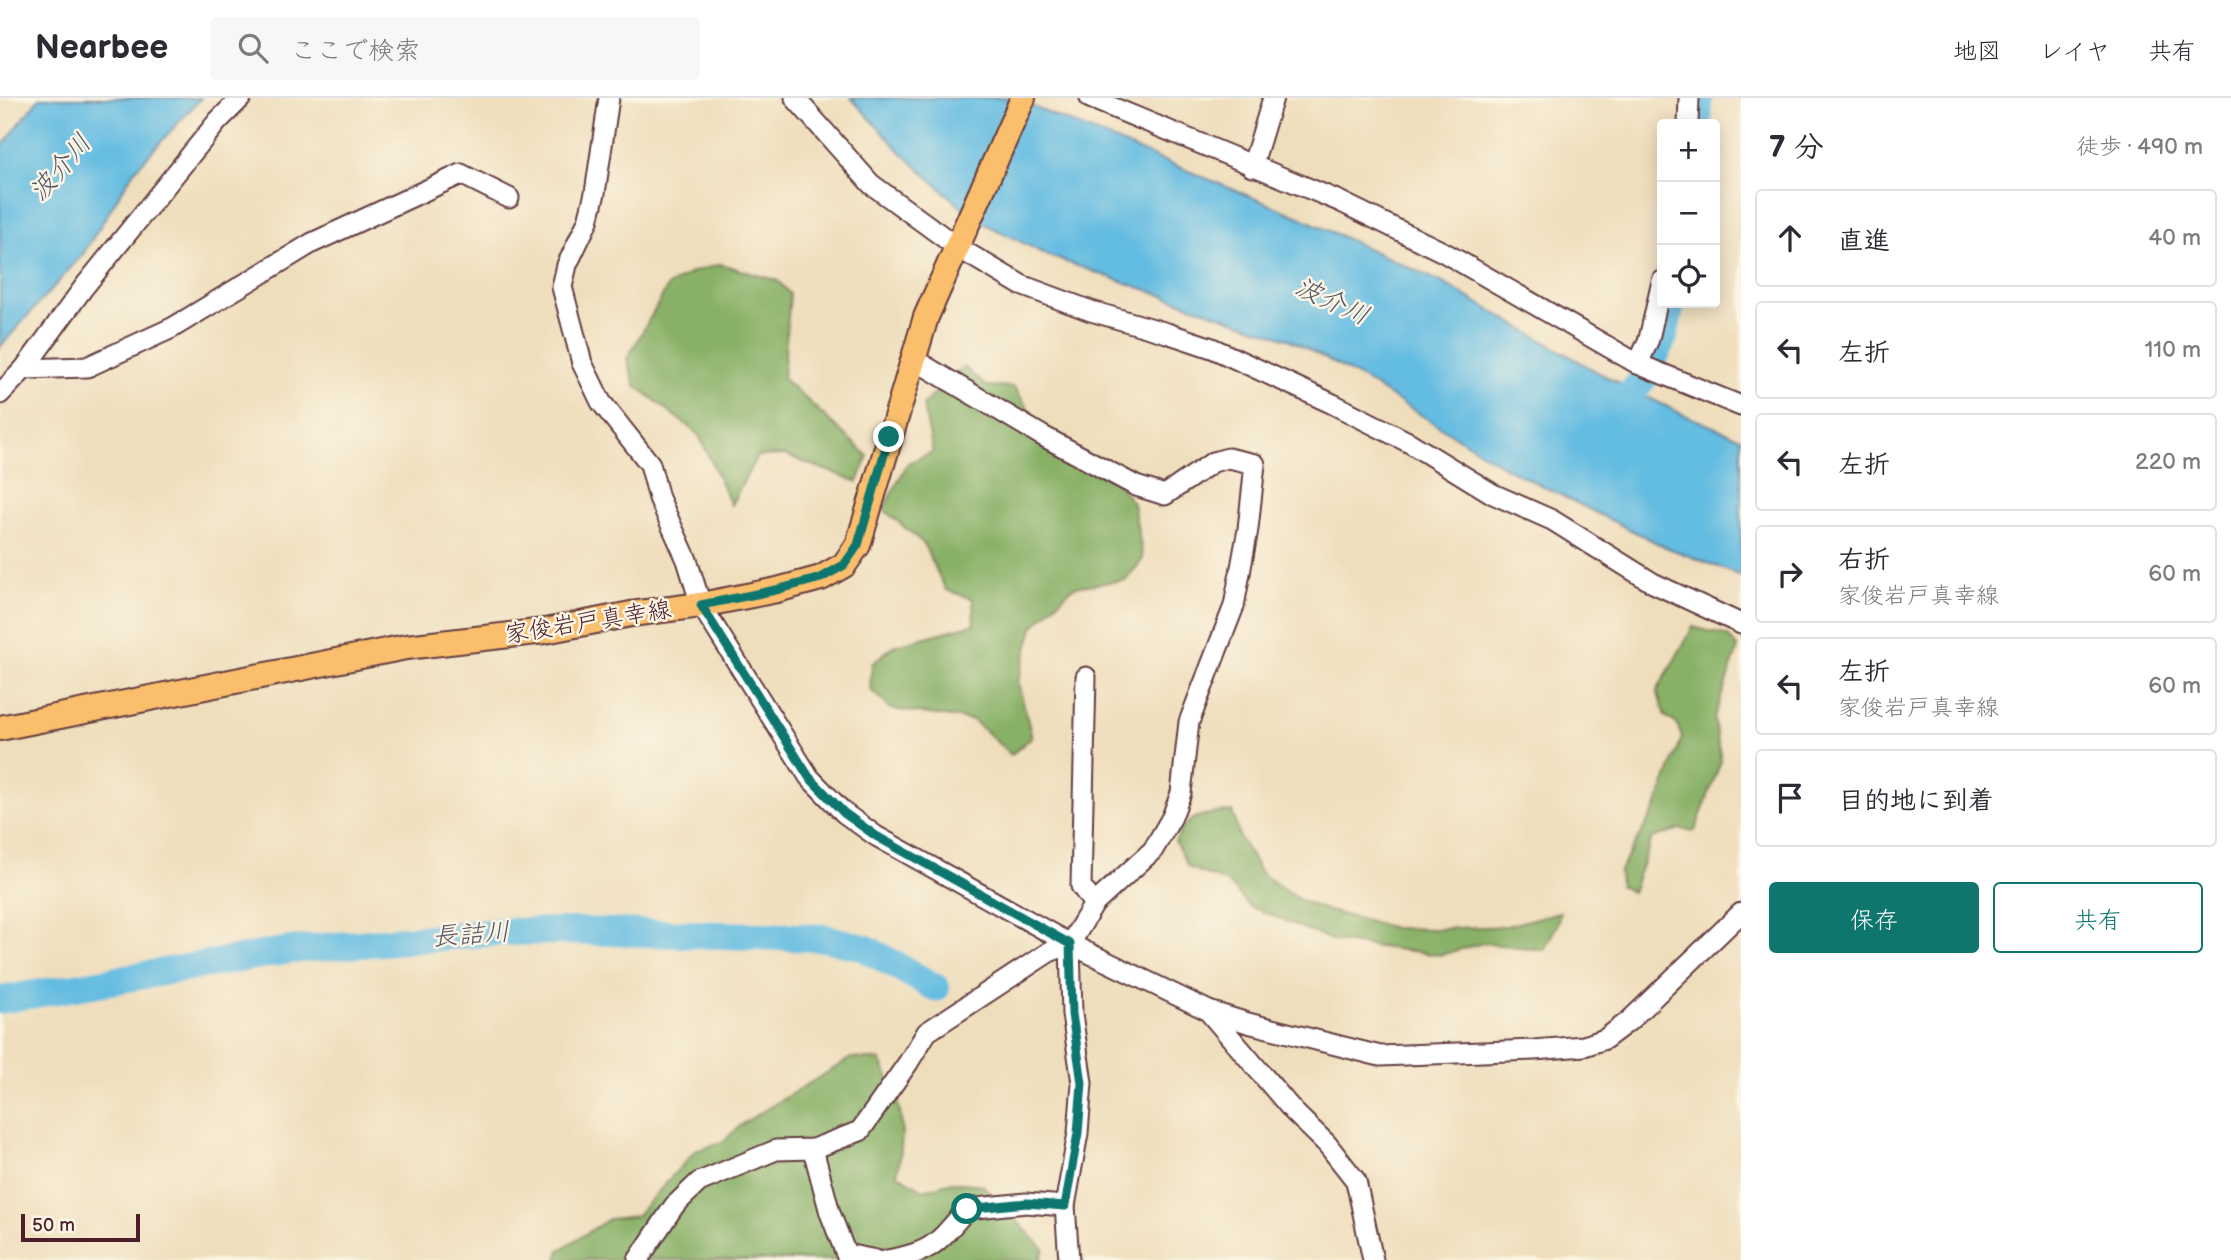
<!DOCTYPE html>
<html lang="ja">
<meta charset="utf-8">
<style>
body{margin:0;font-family:"Balsamiq Sans","Klee One",sans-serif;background:#f7f7f7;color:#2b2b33}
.controls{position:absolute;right:21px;top:21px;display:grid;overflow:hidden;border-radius:7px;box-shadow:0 4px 18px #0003}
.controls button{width:63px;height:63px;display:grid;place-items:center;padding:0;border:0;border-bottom:2px solid #e1e1e2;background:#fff;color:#2b2b33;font:35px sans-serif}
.scale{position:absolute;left:21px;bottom:18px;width:119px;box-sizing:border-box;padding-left:7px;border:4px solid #4a1f2b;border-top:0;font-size:19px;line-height:24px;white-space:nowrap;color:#4a1f2b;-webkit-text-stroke:5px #fcf5e5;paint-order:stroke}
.stop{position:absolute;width:21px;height:21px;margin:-16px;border:5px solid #0f766e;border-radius:50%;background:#fff}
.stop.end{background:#0f766e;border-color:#fff;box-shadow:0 2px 7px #0008}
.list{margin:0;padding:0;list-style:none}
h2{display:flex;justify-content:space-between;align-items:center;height:91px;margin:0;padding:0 28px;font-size:30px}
h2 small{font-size:23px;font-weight:400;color:#7c7c81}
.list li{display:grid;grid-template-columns:46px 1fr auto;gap:21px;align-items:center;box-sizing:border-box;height:98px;margin:0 14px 14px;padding:0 14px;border:2px solid #e1e1e2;border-radius:7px}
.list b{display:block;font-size:26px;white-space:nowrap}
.list p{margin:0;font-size:23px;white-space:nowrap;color:#7c7c81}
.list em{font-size:23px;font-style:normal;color:#7c7c81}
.actions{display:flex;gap:14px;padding:21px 28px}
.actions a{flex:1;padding:16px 0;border:2px solid #0f766e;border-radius:7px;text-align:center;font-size:24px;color:#0f766e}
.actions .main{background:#0f766e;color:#fff}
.icon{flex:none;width:38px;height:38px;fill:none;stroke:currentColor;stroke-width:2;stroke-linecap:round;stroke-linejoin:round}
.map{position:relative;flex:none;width:1741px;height:1162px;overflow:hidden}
header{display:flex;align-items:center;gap:42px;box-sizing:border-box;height:98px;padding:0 35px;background:#fff;border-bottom:2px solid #e1e1e2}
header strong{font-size:33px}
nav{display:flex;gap:38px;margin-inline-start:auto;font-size:24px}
.search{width:490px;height:63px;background:#f7f7f7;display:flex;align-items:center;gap:18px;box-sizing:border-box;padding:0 24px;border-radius:7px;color:#7c7c81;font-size:26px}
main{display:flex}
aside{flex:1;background:#fff}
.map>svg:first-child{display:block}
.forest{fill:#88b066;stroke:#696848;stroke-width:2}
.water{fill:#63bce1;stroke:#566e86;stroke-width:2}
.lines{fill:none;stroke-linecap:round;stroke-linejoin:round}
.river{stroke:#63bce1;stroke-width:28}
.minor-casing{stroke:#633c41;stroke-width:23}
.major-casing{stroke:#633c41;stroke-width:28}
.minor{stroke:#fff;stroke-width:19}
.major{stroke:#fabe6d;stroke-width:24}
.route{stroke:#0f766e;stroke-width:9}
.labels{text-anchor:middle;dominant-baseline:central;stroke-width:5;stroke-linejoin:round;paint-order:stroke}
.street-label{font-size:24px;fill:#4a1f2b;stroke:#fcf5e5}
.water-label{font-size:26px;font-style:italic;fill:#53566b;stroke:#fcf5e5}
</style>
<header>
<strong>Nearbee</strong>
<div class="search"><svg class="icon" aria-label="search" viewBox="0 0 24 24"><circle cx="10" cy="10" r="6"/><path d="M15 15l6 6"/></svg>ここで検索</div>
<nav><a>地図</a><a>レイヤ</a><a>共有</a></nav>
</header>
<main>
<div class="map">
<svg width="1741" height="1162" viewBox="0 0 1741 1162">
<rect width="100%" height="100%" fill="#fcf5e5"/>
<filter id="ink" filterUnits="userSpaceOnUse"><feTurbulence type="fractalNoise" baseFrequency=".0143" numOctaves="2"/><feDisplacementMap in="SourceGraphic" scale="14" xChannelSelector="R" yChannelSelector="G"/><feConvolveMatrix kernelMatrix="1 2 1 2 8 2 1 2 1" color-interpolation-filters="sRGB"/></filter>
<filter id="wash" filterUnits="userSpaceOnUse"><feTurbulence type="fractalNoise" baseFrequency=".00686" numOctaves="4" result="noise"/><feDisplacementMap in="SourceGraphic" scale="28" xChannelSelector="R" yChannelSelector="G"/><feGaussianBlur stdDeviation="1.57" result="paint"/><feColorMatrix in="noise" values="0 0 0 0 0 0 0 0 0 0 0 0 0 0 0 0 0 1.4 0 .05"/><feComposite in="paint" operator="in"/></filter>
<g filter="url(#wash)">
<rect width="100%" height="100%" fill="#efdebc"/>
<!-- forest -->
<g class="forest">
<polygon points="720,166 778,183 790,196 783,280 868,358 858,384 785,357 757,358 731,407 699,337 635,287 627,261 668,188 693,174"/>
<polygon points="964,269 986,288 1014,289 1061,361 1115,383 1133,405 1143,461 1126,482 1073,489 1033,529 1018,585 1032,639 1011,657 973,622 891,611 870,591 872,566 893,548 974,526 973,501 946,492 923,445 883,411 908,365 933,354 923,306"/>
<polygon points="1693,529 1728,538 1738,550 1714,620 1721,663 1695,733 1680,731 1652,740 1632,794 1620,788 1619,774 1656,709 1682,640 1677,626 1665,618 1657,593"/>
<path d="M1232,713L1240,741L1262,776L1300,802L1325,812L1394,830L1435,831L1506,828L1560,814L1557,827L1544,852L1483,845L1441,857L1334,843L1249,808L1230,786L1188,769L1175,743C1191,713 1202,718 1232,713Z"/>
<path d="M851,960L880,962C902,1005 907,1028 897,1076L924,1092L952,1084L982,1087L1044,1151L1040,1162H557L560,1152L609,1121L636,1118L695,1053L722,1044L745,1024Z"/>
</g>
<!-- water -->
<g class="water">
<polygon points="39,0 201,0 134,73 83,156 0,249 0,51"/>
<polygon points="851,0 1022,0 1031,8 1295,117 1443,185 1601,276 1682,316 1741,340 1741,478 1663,448 1508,371 1363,281 1291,242 1049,158 973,120 902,55"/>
</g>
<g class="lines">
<!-- river -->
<g class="river">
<polyline points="1698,26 1699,0"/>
<polyline points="1655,258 1664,238 1671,205"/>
<polyline points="1609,322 1647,276"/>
<polyline points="0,902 290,852 498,834 574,833 825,840 865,850 936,890"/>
</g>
</g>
</g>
<g filter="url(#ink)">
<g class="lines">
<defs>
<g id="minor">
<polyline points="609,0 595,95 588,123 567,167 562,189 582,265 601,304 650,366 659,400 687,462 701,507 809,679 844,715 876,738 1070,846 1209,913 1248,925 1380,958 1534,952 1584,948 1605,941 1629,923 1741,815"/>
<polyline points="795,0 871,86 957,149 1021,187 1091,213 1167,235 1212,250 1333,306 1410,345 1493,396 1552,422 1653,485 1741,526"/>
<polyline points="1090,0 1339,103 1445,155 1638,266 1741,308"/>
<polyline points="1688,26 1689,0"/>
<polyline points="1252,69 1273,0"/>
<polyline points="913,261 1041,337 1136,388 1165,397 1213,364 1228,360 1255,366 1248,431 1234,508 1189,624 1181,695 1172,719 1153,752 1094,806 1070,846 1072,916 1082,985 1078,1035 1065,1108 1069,1162"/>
<polyline points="1638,266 1649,241 1662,183"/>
<polyline points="24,271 87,269 172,230 312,145 461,76 509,100"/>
<polyline points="0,296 24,271 84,189 218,23 241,0"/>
<polyline points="1086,579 1081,788 1094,806"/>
<polyline points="1209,914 1294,1014 1327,1046 1356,1083 1373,1162"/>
<polyline points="813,1051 830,1115 846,1156"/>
<polyline points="846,1156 876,1162"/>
<polyline points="638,1162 674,1108 699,1084 776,1052 813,1051 860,1033 908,965 927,934 1049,854 1070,846"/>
<path d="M887,1162C934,1154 937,1145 967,1111L1026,1105L1065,1108"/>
</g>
<polyline id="major" points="0,630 406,549 545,533 631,516 701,507 777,492 821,480 844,467 858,447 926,219 1023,0"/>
</defs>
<!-- minor casing -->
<use href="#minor" class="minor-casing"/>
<!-- major casing -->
<use href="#major" class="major-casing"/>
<!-- minor -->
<use href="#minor" class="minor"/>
<!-- major -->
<use href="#major" class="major"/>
</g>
</g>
<g class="lines" filter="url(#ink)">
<!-- route -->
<polyline class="route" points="889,339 858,447 844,467 821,480 776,492 701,507 809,679 844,715 876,738 1070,846 1072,916 1082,985 1078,1035 1065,1108 1027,1105 967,1111"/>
</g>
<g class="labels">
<!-- street labels -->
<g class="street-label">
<text transform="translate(588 524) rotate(-9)">家俊岩戸真幸線</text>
</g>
<!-- water labels -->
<g class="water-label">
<text transform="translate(61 70) rotate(-49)">波介川</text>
<text transform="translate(1332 204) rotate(25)">波介川</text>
<text transform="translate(471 837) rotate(-4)">長詰川</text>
</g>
</g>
</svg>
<div class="controls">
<button>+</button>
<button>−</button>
<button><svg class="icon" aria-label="locate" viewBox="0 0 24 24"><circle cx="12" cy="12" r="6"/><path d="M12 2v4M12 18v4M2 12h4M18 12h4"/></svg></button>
</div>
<div class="scale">50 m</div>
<div class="stop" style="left:967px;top:1111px"></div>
<div class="stop end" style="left:889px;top:339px"></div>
</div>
<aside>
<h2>7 分<small>徒歩 · 490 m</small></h2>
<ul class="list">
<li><svg class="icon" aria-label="ahead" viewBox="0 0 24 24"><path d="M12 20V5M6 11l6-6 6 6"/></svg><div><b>直進</b></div><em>40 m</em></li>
<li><svg class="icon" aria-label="left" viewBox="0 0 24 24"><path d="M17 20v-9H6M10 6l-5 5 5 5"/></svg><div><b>左折</b></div><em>110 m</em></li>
<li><svg class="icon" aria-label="left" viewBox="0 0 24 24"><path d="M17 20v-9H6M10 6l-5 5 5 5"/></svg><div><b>左折</b></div><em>220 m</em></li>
<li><svg class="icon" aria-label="right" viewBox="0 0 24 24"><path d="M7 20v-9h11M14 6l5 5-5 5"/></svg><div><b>右折</b><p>家俊岩戸真幸線</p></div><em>60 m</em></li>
<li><svg class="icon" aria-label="left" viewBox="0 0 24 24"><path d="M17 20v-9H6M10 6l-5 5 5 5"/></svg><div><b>左折</b><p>家俊岩戸真幸線</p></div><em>60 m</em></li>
<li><svg class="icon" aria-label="arrive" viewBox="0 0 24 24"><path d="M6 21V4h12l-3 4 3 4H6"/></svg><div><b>目的地に到着</b></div></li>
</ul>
<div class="actions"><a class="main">保存</a><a>共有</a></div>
</aside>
</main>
